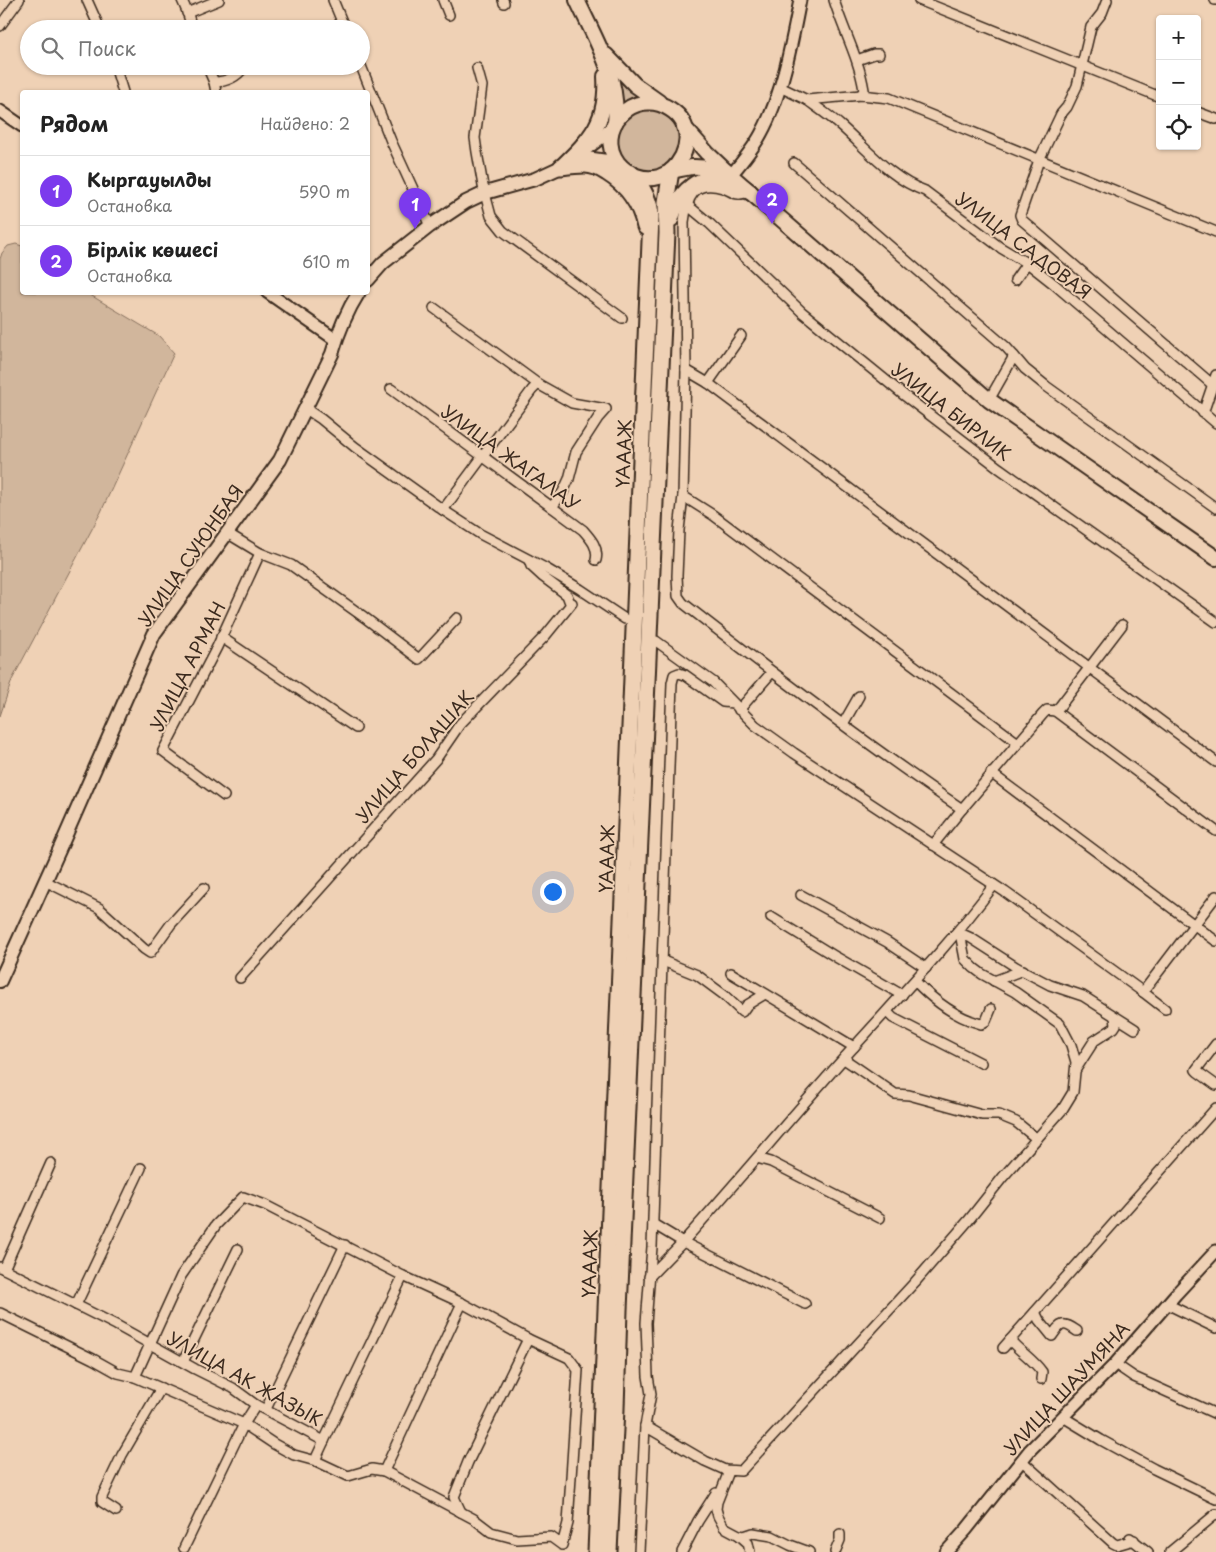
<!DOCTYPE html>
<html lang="ru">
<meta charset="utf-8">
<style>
body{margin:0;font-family:"Playpen Sans",sans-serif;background:#f2f2f2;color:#222}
.controls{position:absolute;right:15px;top:15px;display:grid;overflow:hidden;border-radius:5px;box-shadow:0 1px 4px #0004}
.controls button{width:45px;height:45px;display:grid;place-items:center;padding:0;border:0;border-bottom:1px solid #e0e0e0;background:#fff;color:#222;font:25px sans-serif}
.you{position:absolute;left:552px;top:891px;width:18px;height:18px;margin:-12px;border:4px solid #fff;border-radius:50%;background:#1a73e8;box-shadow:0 0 0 8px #1a73e833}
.badge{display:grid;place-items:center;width:32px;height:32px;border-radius:50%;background:#7c3aed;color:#fff;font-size:16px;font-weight:700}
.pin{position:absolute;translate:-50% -41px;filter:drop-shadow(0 1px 2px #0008)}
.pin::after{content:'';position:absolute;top:26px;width:18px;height:15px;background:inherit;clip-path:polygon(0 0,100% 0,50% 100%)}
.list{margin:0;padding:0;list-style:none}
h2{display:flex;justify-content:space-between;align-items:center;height:65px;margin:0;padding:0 20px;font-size:21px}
h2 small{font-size:16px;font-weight:400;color:#767676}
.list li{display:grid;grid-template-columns:32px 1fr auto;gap:15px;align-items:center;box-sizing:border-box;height:70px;padding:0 20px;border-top:1px solid #e0e0e0}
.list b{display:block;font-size:19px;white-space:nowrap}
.list p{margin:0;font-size:16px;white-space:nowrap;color:#767676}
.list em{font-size:16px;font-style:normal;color:#767676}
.icon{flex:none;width:28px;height:28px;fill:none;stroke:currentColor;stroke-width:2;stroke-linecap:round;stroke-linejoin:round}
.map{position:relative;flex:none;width:1216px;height:1552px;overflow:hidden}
.search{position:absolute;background:#fff;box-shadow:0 1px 4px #0004;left:20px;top:20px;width:350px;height:55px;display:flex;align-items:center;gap:12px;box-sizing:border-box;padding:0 18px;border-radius:28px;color:#767676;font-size:19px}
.panel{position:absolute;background:#fff;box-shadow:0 1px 4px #0004;left:20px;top:90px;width:350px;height:205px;border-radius:5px}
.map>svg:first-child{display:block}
.green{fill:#d1b69c;stroke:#86705d}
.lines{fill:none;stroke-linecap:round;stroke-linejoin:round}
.minor-casing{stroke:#3b2a1e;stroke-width:12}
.tertiary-casing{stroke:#3b2a1e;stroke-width:15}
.secondary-casing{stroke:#3b2a1e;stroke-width:16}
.primary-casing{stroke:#3b2a1e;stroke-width:18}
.trunk-casing{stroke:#3b2a1e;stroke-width:19}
.minor{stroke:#efd1b5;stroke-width:9}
.tertiary{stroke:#efd1b5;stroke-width:11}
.secondary{stroke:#efd1b5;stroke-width:12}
.primary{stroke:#efd1b5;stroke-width:14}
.trunk{stroke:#efd1b5;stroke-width:15}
.labels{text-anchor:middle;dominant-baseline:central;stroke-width:4;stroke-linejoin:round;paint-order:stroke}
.street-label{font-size:18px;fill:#3b2a1e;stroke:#efd1b5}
</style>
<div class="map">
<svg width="1216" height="1552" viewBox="0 0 1216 1552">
<rect width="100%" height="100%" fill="#efd1b5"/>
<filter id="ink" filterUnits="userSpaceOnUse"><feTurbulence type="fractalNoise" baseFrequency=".02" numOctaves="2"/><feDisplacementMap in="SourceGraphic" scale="10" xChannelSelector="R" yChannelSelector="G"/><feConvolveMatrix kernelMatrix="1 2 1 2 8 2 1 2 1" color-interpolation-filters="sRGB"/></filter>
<g filter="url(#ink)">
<!-- green -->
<g class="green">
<polygon points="615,73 631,91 638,96 630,98 621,105 621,90"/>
<circle cx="648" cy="141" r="31"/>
<polygon points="16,244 22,246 22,292 87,293 159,336 174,353 101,512 12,680 0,716 0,259 2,253 8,246"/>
</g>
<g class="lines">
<defs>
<g id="minor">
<polyline points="87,0 100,29"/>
<polyline points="182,0 188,14 192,29"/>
<polyline points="333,0 345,29"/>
<polyline points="443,0 449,15"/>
<polyline points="503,0 504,3"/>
<path d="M834,0C843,30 859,58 864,90L861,95"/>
<polyline points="919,0 1160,97"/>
<polyline points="1107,0 1102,13 1091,27 1077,86 1067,107 1061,114 1039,160 1020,215 1022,220 1213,385"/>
<polyline points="1215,0 1216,0"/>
<polyline points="187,13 219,0"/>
<polyline points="0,26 19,0"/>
<polyline points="857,60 874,54 879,54"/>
<polyline points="115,66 123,92"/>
<polyline points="207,66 214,82 216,92"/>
<polyline points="361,66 391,141 430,226"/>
<polyline points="477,68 482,86 475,138 477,152 483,186 491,216 503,231 622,318"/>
<path d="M214,82C227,82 237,77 245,66"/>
<polyline points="780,87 807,100 861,95 889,98 1216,232"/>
<path d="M807,100C818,108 830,116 841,126C867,149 891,179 925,191L1001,248L1030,265L1054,284L1216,423"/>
<polyline points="1197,112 1216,119"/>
<polyline points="794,163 1006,347 1014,356"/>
<path d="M750,192C746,192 741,195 738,194C733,194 728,189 723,188C694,179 687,197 684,222L686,370L683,496L679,530L677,576L678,596L683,603C774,674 866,744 962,809L933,845"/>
<polyline points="686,204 709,223 802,312 905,396 999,468 1216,622"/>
<polyline points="1015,280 1027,263"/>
<polyline points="434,308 538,384 572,403 606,409 598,418 576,452 569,479 563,492 552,507"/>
<polyline points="686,370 708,383 1216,762"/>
<polyline points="708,383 741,336"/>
<path d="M391,389L583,530C591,539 599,548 596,560"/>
<polyline points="989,400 1014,356 1025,369 1046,386 1216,508"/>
<polyline points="306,409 321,419 355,447 443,510 480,534 545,568 580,589 625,619"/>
<polyline points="1203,413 1216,375"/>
<polyline points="683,496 713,515 1018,743"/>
<polyline points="443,510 532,390 538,384"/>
<polyline points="227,533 260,553 291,565 364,617 419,659 457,618"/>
<polyline points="221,637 356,728"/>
<polyline points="656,641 713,682 755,725 794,753 1005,892 1143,992 1165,1009"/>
<polyline points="739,710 772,672"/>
<polyline points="1055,711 1060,706 1122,625"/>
<polyline points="843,724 859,696"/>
<polyline points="991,773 1216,941"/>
<polyline points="224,796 163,751 217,647 260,553"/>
<polyline points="962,809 1043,714 1047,710 1055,711 1216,831"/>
<polyline points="45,881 99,908 144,949 150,953 171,924 204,888"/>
<polyline points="801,895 887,942 926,968"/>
<polyline points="771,917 836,957 902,995"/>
<polyline points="960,933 971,938 1016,967 1050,985 1083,996 1135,1029"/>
<polyline points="663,961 697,975 724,995 742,1012 747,1005 765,994"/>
<polyline points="731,973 854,1047"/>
<polyline points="240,978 436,759 460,724 546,635 572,603 570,603 567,595 543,577 531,566 529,560"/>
<path d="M915,981C933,1000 955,1017 981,1024L986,1021L991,1009"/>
<polyline points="994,981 1023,970"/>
<polyline points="1143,992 1216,896"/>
<polyline points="887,1012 893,1018 981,1063"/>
<polyline points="1216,1044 1196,1070 1198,1072 1216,1085"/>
<polyline points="845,1057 847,1061 853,1065 895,1094 909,1095 982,1115 999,1115 1016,1122 1037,1139"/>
<polyline points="1076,1069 1094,1041 1114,1028 1116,1025 1115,1017"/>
<polyline points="757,1158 771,1162 880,1218"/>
<polyline points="0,1267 116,1325 195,1369 233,1388 256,1405 324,1441 317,1456 316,1461 348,1476 372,1469 384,1471 474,1519 491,1532 517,1539 551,1537 562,1545 568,1523 578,1370 569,1358 528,1339 462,1303 403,1276 265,1205 243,1197 216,1225 181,1276 135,1377"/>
<polyline points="4,1269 51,1163"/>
<polyline points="649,1277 683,1242 653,1224"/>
<polyline points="1167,1303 1171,1306 1216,1328"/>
<path d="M805,1304L683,1242C741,1178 795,1112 853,1048C901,995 951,943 994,885"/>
<polyline points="76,1305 141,1168"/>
<path d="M1035,1312L1039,1320L1052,1336C1061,1323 1063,1321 1077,1331"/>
<polyline points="0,1313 93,1359 118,1373 135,1377 244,1424 274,1444 294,1455 316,1461"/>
<path d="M1010,1340C1020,1352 1033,1359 1042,1372L1041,1379"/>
<polyline points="1003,1348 1216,1108"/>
<polyline points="183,1362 238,1249"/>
<polyline points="1115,1364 1134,1377 1216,1414"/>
<polyline points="266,1409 345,1245"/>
<polyline points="1063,1417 1101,1440 1154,1469 1216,1499"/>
<polyline points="645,1426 705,1461 725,1470 741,1471 915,1282 968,1221 1003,1177 1062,1110 1073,1092 1076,1062 1071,1045 1060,1024 1015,992 982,974 974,968 965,959 960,933 957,932"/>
<polyline points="324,1441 403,1276"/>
<polyline points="1021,1460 1113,1543 1117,1545 1134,1540"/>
<polyline points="725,1470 728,1474 717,1502 716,1509 718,1516 724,1527 739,1535 744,1536 753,1533 772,1536 790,1545 809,1552"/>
<polyline points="384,1471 462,1303"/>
<polyline points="116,1511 102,1502 102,1497 122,1455 161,1388"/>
<polyline points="461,1512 454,1497 468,1462 528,1339"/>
<polyline points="739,1535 748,1543 750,1552"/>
<polyline points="1130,1538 1148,1552"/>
<polyline points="184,1548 244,1424 256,1405"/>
<polyline points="639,1552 645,1426 651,1394 648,1376 646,1323 652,1247 672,683 674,675 679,673 685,675 723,702 733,703"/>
<polyline points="682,1552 698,1521 716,1493"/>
<polyline points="835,1552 840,1540 840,1534"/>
<polyline points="1170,1552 1216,1514"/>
</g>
<g id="tertiary">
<polyline points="0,111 22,126"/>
<path d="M731,175C742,162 753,149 761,134C782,96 792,42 800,0"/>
<polyline points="267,292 336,340"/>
<polyline points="946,1552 966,1530 1030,1450 1115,1364 1176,1294 1216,1251"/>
</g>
<g id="secondary">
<polyline points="579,154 607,133 615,123"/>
<polyline points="368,280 383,263 430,226 466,202 485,193 535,179 561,167 586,158 607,161 624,169"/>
<path d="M0,981L61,846L154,634L280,460L332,354C338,333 347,311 359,292"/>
</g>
<g id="primary">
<path d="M577,0C595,39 620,78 615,123"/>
<polyline points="606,55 635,85 659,102"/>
<polyline points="684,127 707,153 726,171 989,400 1216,558"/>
<path d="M561,167C591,138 608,121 605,76"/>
<path d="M671,171C690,153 694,124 670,109C634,86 593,129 618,163C628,175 644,181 659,177C664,175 668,172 673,171C679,169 686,168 692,167C703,166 715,170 726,171"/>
</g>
<g id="trunk">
<path d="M561,167C569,166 577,165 585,165C593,165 601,169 607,173C628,186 640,203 645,227"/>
<path d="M671,219C682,180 716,165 750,192"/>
<path d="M596,1552L651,217C651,200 642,186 631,173"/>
<polyline points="609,1552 616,1409 619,1310 667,233 666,202 671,171"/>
</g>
</defs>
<!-- minor casing -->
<use href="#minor" class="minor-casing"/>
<!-- tertiary casing -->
<use href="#tertiary" class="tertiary-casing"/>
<!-- secondary casing -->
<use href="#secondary" class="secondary-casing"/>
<!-- primary casing -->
<use href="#primary" class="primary-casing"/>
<!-- trunk casing -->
<use href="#trunk" class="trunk-casing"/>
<!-- minor -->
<use href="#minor" class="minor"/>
<!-- tertiary -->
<use href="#tertiary" class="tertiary"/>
<!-- secondary -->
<use href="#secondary" class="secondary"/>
<!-- primary -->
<use href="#primary" class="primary"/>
<!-- trunk -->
<use href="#trunk" class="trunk"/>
</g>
</g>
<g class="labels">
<!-- street labels -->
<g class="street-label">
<text transform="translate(1024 245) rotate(37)">УЛИЦА САДОВАЯ</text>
<text transform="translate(952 411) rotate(38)">УЛИЦА БИРЛИК</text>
<text transform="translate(623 454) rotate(-88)">ҮАААЖ</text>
<text transform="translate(511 457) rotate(36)">УЛИЦА ЖАГАЛАУ</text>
<text transform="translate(190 555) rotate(-55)">УЛИЦА СУЮНБАЯ</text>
<text transform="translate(187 666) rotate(-63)">УЛИЦА АРМАН</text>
<text transform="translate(414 756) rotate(-49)">УЛИЦА БОЛАШАК</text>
<text transform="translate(606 859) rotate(-88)">ҮАААЖ</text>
<text transform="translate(589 1264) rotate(-88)">ҮАААЖ</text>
<text transform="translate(245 1378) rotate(29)">УЛИЦА АК ЖАЗЫК</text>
<text transform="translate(1066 1388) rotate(-47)">УЛИЦА ШАУМЯНА</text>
</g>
</g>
</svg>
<div class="controls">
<button>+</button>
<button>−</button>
<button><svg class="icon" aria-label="locate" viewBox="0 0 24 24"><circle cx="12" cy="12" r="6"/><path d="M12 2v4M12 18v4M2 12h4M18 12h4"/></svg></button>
</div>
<div class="you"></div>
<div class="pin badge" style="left:415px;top:229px">1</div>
<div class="pin badge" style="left:772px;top:224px">2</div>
<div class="search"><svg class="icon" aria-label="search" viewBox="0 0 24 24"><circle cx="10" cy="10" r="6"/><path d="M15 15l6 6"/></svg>Поиск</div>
<section class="panel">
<h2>Рядом<small>Найдено: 2</small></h2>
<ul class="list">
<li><span class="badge">1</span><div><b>Кыргауылды</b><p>Остановка</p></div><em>590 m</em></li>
<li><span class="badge">2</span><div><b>Бірлік көшесі</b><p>Остановка</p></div><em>610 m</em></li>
</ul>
</section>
</div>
